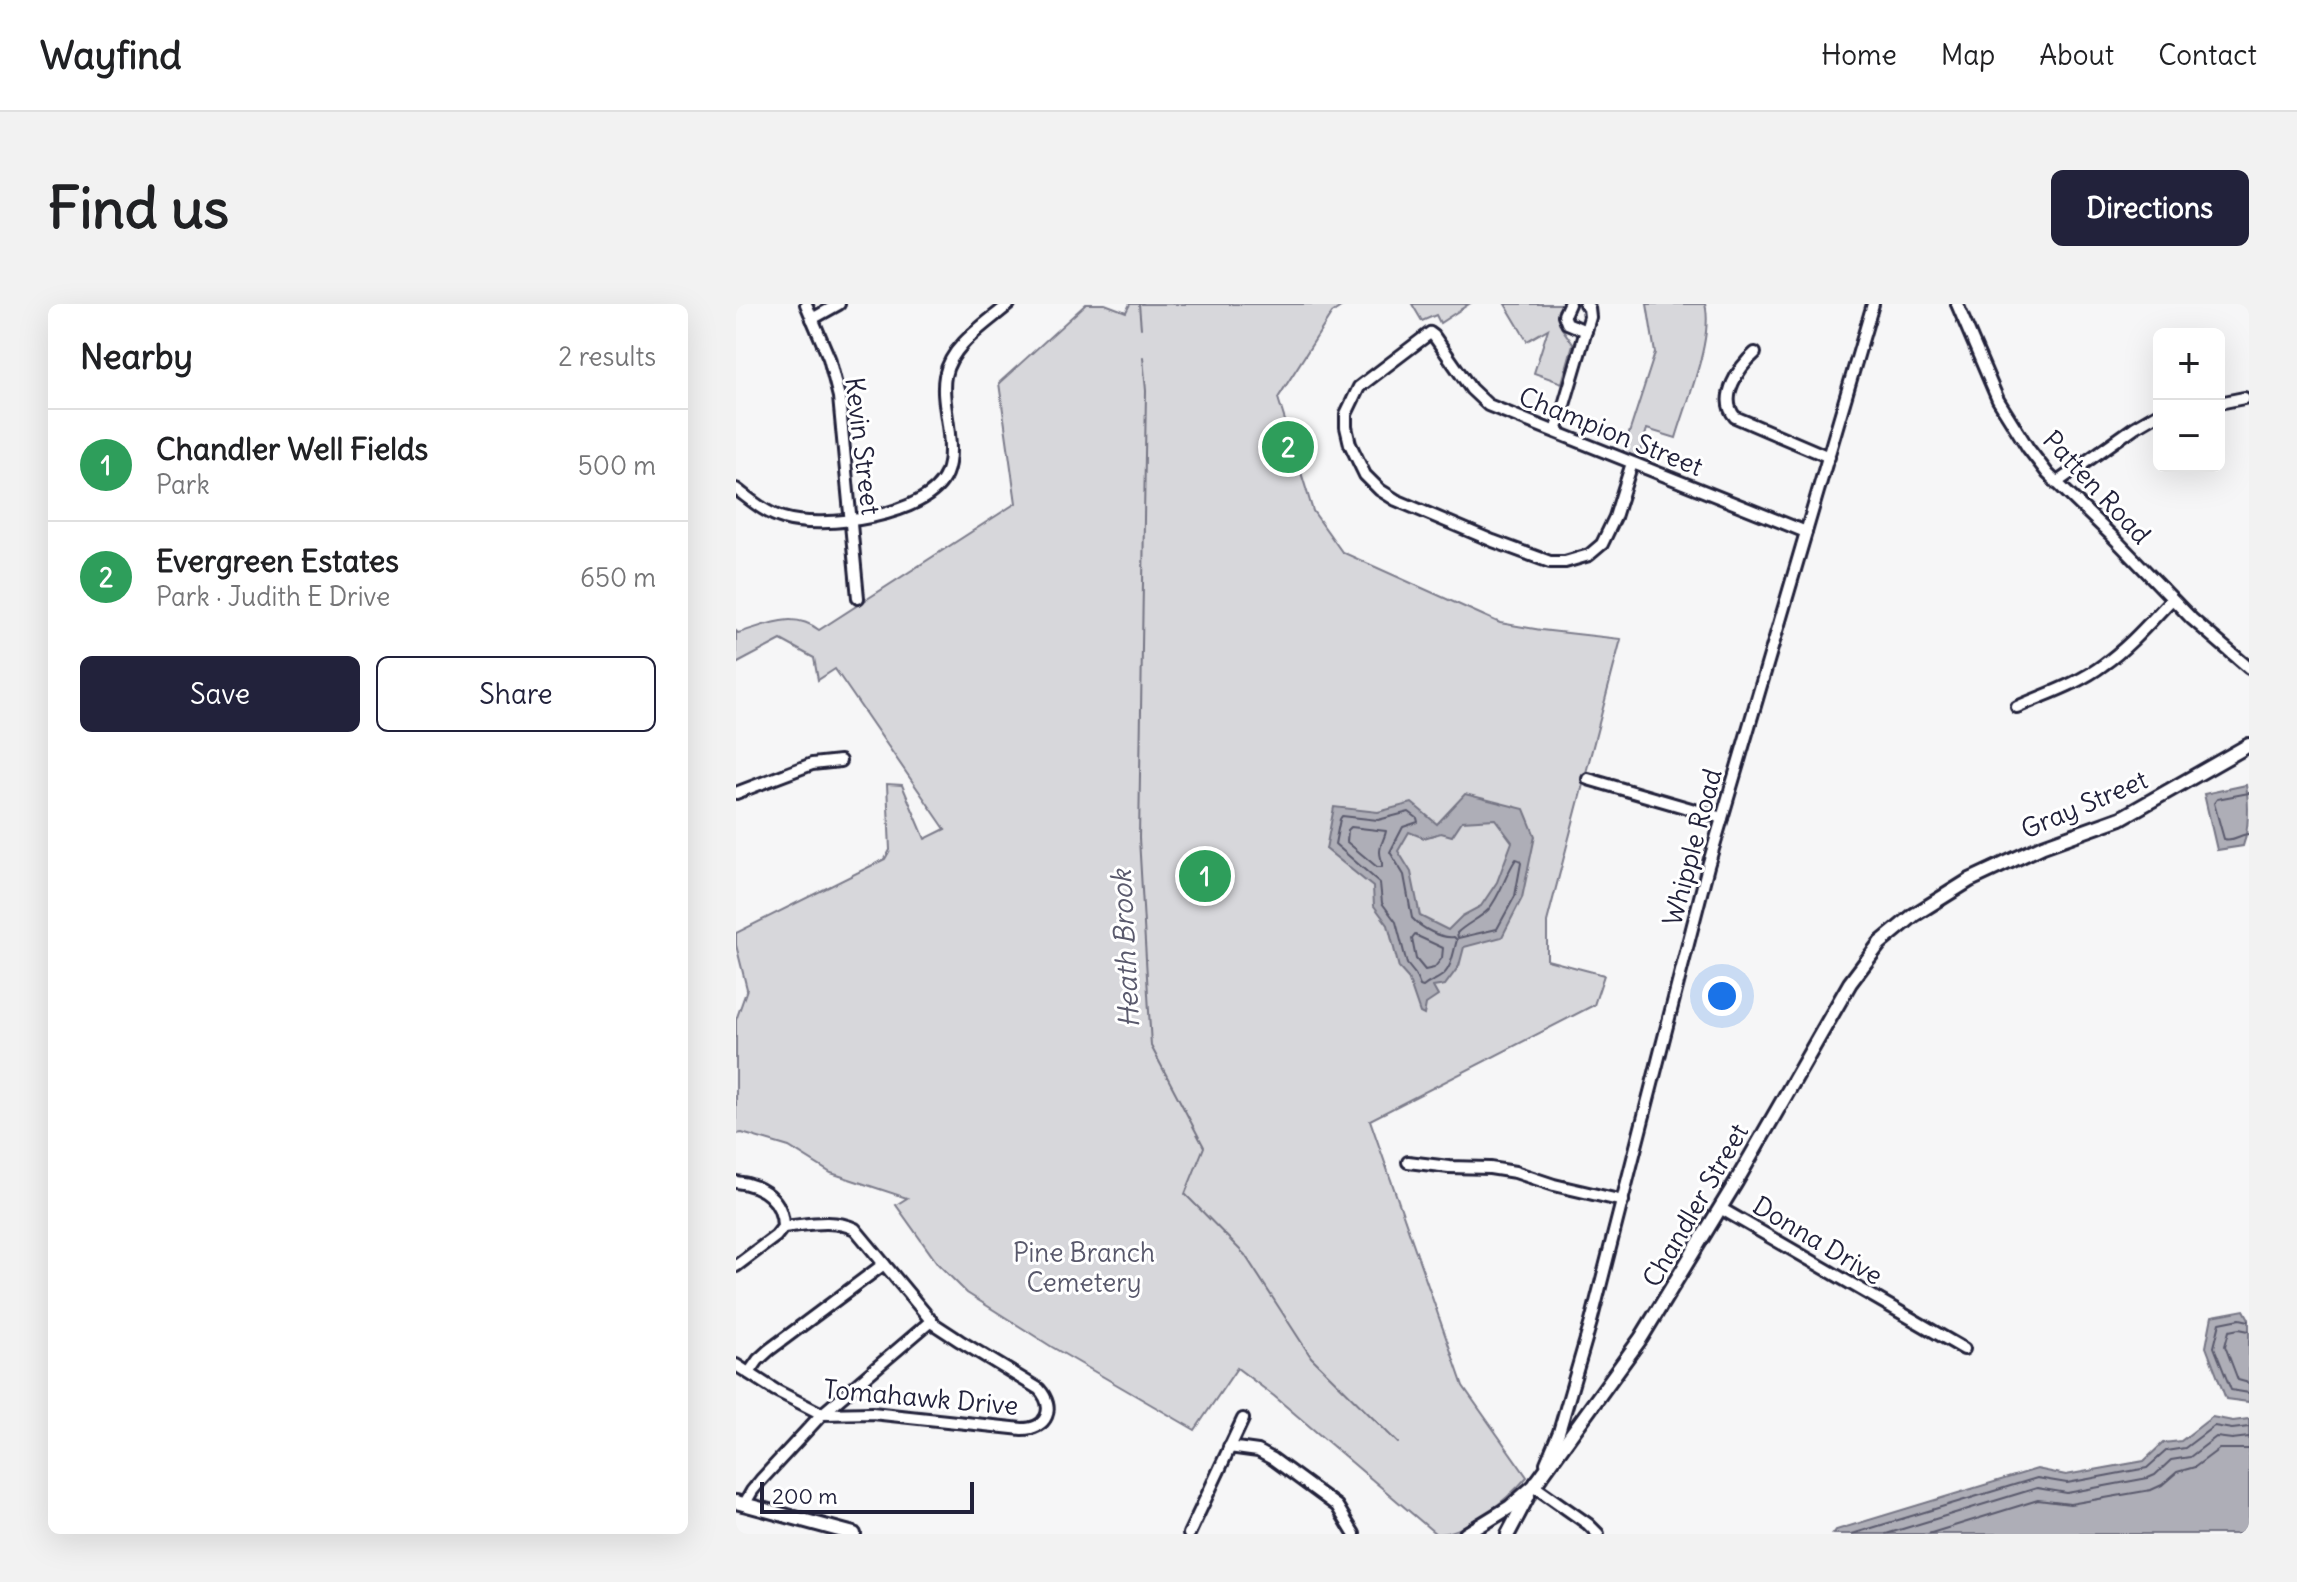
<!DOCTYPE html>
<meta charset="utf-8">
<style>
body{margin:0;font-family:Delius,sans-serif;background:#f2f2f2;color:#202124}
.controls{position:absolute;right:24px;top:24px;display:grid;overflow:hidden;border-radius:12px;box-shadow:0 8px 32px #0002}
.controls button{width:72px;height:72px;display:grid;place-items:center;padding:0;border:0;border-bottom:2px solid #e0e0e0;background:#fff;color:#202124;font:40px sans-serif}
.scale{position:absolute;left:24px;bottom:20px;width:214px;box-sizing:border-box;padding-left:8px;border:4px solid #22223b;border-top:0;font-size:22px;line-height:28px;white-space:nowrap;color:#22223b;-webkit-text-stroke:6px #fff;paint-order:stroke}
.you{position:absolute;left:986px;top:692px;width:28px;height:28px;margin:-20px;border:6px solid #fff;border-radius:50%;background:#1a73e8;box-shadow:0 0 0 12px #1a73e833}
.badge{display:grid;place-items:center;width:52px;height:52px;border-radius:50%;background:#22223b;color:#fff;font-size:26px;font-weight:700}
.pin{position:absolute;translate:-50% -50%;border:4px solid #fff;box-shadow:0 2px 8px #0006}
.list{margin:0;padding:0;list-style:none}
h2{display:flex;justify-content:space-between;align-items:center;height:104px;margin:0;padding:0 32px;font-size:34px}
h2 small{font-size:26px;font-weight:400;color:#757577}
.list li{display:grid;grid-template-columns:52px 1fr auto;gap:24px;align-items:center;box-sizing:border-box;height:112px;padding:0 32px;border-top:2px solid #e0e0e0}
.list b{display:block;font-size:30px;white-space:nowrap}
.list p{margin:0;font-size:26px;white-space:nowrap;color:#757577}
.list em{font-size:26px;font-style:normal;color:#757577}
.actions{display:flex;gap:16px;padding:24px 32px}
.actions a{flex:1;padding:18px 0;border:2px solid #22223b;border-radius:12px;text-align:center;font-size:28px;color:#22223b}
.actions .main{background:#22223b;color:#fff}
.map{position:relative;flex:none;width:1513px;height:1230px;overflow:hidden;border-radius:12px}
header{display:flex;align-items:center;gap:48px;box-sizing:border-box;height:112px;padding:0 40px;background:#fff;border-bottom:2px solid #e0e0e0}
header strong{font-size:38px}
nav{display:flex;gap:44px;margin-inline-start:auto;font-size:28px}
.intro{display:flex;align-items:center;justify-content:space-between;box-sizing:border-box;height:192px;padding:0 48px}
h1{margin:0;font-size:56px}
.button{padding:20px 36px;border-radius:12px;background:#22223b;color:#fff;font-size:28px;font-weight:700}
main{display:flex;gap:48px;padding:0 48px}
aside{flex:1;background:#fff;border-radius:12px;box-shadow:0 8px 32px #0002}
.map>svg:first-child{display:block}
.green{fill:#d7d7db;stroke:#7c7c8b;stroke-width:2}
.water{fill:#aeaeb7;stroke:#767685;stroke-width:2;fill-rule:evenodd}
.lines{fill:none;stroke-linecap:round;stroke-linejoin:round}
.shore{stroke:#5a5a6d;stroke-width:2}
.stream{stroke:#767685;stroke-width:2}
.minor-casing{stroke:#22223b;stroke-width:16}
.major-casing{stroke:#22223b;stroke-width:18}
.minor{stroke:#fff;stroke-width:10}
.major{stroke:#fff;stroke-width:12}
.labels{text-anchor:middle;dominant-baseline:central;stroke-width:6;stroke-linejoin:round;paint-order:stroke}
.street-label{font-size:26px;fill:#22223b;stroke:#fff}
.park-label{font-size:26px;fill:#58586b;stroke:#fff}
.water-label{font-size:28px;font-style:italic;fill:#5a5a6d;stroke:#fff}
</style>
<header>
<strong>Wayfind</strong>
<nav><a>Home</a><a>Map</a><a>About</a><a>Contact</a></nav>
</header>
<div class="intro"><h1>Find us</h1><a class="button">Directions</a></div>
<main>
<aside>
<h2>Nearby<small>2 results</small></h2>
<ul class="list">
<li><span class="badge" style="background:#2e9e5b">1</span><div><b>Chandler Well Fields</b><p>Park</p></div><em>500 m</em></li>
<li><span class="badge" style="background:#2e9e5b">2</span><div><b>Evergreen Estates</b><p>Park · Judith E Drive</p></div><em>650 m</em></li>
</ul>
<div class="actions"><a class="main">Save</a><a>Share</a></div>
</aside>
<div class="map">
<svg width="1513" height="1230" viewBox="0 0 1513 1230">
<rect width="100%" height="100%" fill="#f6f6f7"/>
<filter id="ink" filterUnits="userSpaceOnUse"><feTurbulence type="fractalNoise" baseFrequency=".0125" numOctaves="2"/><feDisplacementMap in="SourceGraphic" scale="16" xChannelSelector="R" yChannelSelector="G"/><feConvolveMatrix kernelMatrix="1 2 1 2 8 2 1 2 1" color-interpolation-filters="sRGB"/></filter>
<g filter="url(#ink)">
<!-- green -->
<g class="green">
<path d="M350,0H369L390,8L394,0H609L596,9L542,94L577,207L606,248L764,319L805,326L885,335L811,618V656L868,671L858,701L634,816L727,1082L791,1173C772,1195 731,1230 700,1230L538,1092L501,1064L459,1126L316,1043L231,989L202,960L160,901L171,894L95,869L53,843L6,829L0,830V716L11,685L0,641V629L149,555L154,546L151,480L166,481L189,535L209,525L99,365L82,376L78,354L45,336L0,360V327L2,329C31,321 57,306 83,326L280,199L263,79Z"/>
<polygon points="676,0 733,0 704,19 700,11 686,17"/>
<polygon points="769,0 827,0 822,6 825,23 837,40 826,79 798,69 812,25 791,37"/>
<path d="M911,0H969C978,34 950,99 940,134L911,125L902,155L887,148L919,49Z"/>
</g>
<!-- water -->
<g class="water">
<path d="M1510,481C1513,499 1513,525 1507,542L1481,546L1468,490Z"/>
<path d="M729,490L788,505L799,532L786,594L766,633L728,643L723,662L709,681L697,683L702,692L690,700L688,711L684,709L672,674L663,664L652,621L638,602L637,583L590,545L598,503L642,508L676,499L701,520ZM759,515L776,538L761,578L745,602L726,612L712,626L684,612L675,568L662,547L673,528L688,534L705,529L716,532L726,517Z"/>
<polygon points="1508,1006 1513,1015 1513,1098 1490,1095 1470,1043 1476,1012"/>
<polygon points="1476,1113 1497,1117 1513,1115 1513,1230 1097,1230 1100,1226 1301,1165 1330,1171 1408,1157 1427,1139 1445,1137"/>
</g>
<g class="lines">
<!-- shore -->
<g class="shore">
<path d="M1513,489L1481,495L1478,499L1488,535C1498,538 1503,530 1513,530"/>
<path d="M673,508L681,514L682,518L667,523L654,548L668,571L676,614C685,624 705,635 718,633L721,636C717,648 716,666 704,673C697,678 694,677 687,683L684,682L679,670L671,660L660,618L646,599L644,579L599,540L604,515L606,512L642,516Z"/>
<path d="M615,523L650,527C649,534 644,540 644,548C644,554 647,557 646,563H641L611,538L612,526Z"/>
<path d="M780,555L783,556L785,559L779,592L761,625L722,634L721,629C730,620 743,615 752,606C765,591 769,571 780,555Z"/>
<polygon points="679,631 707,644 706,654 698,664 689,666 680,655 676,635"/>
<polyline points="1513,1017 1504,1015 1484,1019 1478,1043 1495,1086 1513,1089"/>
<polyline points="1513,1027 1503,1025 1493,1027 1489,1042 1502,1076 1513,1079"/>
<polyline points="1116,1230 1301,1174 1331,1179 1411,1164 1430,1147 1449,1144 1478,1122 1496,1125 1513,1123"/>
<polyline points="1150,1230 1301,1184 1331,1189 1412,1174 1419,1171 1435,1156 1454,1153 1480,1133 1496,1135 1513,1133"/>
<polyline points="1192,1230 1302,1196 1334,1200 1415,1186 1426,1181 1441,1168 1459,1163 1483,1145 1513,1145"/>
</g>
<!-- stream -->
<g class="stream">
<polyline points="403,0 405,24"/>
<polyline points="407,53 410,87 403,534 415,742 468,843 449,890 509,951 575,1053 662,1139"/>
</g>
<defs>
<g id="minor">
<polyline points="70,0 93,54 103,93 122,294"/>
<polyline points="833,0 828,11 831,19 850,27"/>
<polyline points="1221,0 1262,96 1292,144 1312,170 1376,232 1456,315 1513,364"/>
<polyline points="76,15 103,0"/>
<path d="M1019,49C1003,63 982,94 999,113L1093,153"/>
<polyline points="1483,99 1508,94"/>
<polyline points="820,128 854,13 853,4 849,0"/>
<polyline points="896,159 879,213 866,240 853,251 829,258 814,258 757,237 660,196 644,186 629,171 614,140 610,123 610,110 623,83 694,29 698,32 735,85 752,101 1070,228"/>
<polyline points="1320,179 1399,123 1423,109"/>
<path d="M0,185C15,196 29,209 47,214C85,226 193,213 210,170C216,155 214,137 212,121C210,106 206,88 209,72C215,41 250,20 273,0"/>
<path d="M1281,403C1310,390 1342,380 1367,361C1393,343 1414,318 1436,295"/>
<polyline points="852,475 986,514"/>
<polyline points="0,489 76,460 104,457"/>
<polyline points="672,858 713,863 754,864 779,868 818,881 887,897"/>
<path d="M0,878C26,881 47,895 47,923L40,932L0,962"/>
<polyline points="984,904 1228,1045"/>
<path d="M0,1061L39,1086L86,1110L136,1109L286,1125C311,1125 320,1104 303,1085L224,1037L198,1020L119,925C97,914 70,921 47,923"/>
<polyline points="13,1069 22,1056 33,1046 148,960"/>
<polyline points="493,1143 522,1147 537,1155 601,1202 618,1230"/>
<polyline points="810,1159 823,1128 855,1018 972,562 1137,0"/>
<polyline points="800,1177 798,1182 852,1220 862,1230"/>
<polyline points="8,1201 16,1187 25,1176 86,1110 195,1017"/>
<polyline points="453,1230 507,1115"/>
</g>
<g id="major">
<polyline points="0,1198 118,1230"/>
<polyline points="730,1230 774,1203 798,1182 905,1034 1000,878 1114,679 1144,639 1178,611 1234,576 1307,542 1385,514 1513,441"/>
<polyline points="772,1230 792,1192"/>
</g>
</defs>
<!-- minor casing -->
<use href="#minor" class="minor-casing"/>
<!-- major casing -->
<use href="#major" class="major-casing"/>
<!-- minor -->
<use href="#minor" class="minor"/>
<!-- major -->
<use href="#major" class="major"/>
</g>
</g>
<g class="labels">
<!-- street labels -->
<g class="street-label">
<text transform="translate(875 127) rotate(22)">Champion Street</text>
<text transform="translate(127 142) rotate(83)">Kevin Street</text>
<text transform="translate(1361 183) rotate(47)">Patten Road</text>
<text transform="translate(1348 500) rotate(-23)">Gray Street</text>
<text transform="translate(956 543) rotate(-75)">Whipple Road</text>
<text transform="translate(959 901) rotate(-60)">Chandler Street</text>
<text transform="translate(1082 936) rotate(31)">Donna Drive</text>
<text transform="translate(185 1093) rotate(5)">Tomahawk Drive</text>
</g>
<!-- park labels -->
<g class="park-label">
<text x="348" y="948">Pine Branch<tspan x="348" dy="30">Cemetery</tspan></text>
</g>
<!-- water labels -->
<g class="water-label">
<text transform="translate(389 645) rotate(-93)">Heath Brook</text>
</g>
</g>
</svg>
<div class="controls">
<button>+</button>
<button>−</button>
</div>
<div class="scale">200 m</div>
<div class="you"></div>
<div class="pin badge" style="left:469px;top:572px;background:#2e9e5b">1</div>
<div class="pin badge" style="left:552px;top:143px;background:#2e9e5b">2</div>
</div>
</main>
